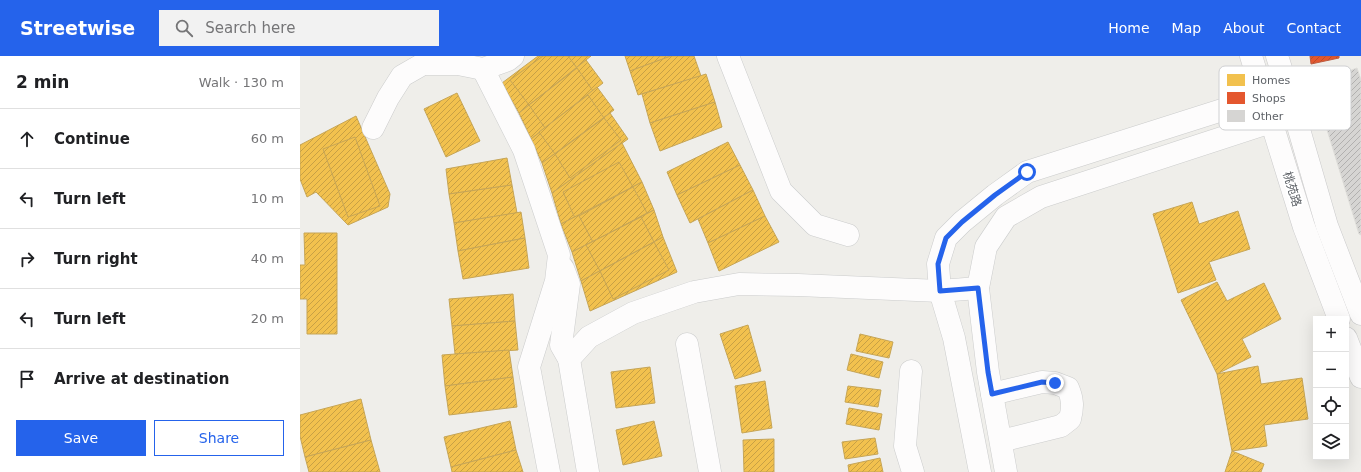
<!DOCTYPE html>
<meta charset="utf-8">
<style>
body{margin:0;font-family:"DejaVu Sans","Noto Sans SC",sans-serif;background:#f2f2f2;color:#202124}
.controls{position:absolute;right:12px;bottom:12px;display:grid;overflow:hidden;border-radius:0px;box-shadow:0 4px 16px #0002}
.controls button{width:36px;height:36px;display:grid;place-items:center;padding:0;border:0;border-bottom:1px solid #e0e0e0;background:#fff;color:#202124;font:20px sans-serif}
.stop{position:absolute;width:12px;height:12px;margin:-9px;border:3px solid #2563eb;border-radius:50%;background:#fff}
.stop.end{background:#2563eb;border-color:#fff;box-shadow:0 1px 4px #0008}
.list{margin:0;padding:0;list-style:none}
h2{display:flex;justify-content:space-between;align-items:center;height:52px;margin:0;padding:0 16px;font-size:17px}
h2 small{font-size:13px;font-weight:400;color:#757577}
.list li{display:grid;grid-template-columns:26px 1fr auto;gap:12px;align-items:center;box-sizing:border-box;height:60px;padding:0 16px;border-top:1px solid #e0e0e0}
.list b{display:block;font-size:15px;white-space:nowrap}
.list em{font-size:13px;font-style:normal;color:#757577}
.actions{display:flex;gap:8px;padding:12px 16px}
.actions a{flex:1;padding:9px 0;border:1px solid #2563eb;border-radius:0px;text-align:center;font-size:14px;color:#2563eb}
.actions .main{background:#2563eb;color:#fff}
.icon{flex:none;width:22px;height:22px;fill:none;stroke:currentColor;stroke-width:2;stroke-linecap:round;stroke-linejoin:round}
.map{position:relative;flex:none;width:1061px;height:416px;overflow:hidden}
header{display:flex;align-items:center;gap:24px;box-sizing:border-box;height:56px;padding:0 20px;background:#2563eb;color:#fff}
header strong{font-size:19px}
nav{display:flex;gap:22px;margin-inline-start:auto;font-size:14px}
.search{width:280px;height:36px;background:#f2f2f2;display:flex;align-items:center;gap:10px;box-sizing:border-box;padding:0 14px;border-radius:0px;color:#757577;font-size:15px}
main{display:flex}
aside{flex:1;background:#fff}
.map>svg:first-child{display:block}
.homes{fill:url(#homes-hatch);stroke:#c6a556}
.shops{fill:url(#shops-hatch);stroke:#bc5b3f}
.building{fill:url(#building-hatch);stroke:#deddd9}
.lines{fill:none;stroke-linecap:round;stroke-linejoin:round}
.street-casing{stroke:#cbcccc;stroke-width:23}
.secondary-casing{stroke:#cacacb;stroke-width:23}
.street{stroke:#fdfcfc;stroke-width:22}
.secondary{stroke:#fdfcfc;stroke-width:22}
.route{stroke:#2563eb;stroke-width:5}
.labels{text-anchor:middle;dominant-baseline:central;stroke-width:4;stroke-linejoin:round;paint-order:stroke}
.street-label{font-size:12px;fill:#5f6368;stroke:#fff}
.key{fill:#fff;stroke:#cfd0d2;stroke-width:1}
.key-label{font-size:11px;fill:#5f6368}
</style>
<header>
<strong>Streetwise</strong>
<div class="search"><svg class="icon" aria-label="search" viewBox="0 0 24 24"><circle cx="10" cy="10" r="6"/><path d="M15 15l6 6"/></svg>Search here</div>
<nav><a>Home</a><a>Map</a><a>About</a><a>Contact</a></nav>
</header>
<main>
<aside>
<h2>2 min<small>Walk · 130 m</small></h2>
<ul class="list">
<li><svg class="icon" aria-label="ahead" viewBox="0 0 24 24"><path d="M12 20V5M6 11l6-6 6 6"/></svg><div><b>Continue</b></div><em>60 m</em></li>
<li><svg class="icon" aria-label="left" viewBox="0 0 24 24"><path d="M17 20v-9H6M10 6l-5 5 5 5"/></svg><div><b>Turn left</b></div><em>10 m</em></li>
<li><svg class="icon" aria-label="right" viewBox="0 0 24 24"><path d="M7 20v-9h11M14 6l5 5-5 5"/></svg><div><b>Turn right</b></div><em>40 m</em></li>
<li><svg class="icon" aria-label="left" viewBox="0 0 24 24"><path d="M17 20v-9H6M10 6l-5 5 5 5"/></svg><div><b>Turn left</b></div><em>20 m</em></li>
<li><svg class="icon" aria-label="arrive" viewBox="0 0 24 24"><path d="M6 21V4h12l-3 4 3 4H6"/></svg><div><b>Arrive at destination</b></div></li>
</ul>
<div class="actions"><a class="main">Save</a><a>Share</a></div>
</aside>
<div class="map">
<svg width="1061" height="416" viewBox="0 0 1061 416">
<defs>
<pattern id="homes-hatch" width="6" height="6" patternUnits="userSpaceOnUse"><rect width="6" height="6" fill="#f2c14e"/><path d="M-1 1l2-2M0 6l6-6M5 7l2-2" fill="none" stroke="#c7a045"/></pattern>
<pattern id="shops-hatch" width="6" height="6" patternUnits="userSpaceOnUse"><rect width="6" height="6" fill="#e4572e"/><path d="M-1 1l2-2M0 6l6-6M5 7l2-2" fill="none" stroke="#bc4c2b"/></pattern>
<pattern id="building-hatch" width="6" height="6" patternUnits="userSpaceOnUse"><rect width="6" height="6" fill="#d6d5d3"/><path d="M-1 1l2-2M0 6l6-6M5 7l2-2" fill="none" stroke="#b1b0af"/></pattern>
</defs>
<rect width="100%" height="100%" fill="#efeeea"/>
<!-- homes -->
<g class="homes">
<polygon points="238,0 291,0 219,57 202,27"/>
<polygon points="243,0 268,0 277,12 229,49 210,24"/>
<polygon points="325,0 371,0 330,15"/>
<polygon points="371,0 394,0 401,20 338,39 330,15"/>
<polygon points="286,4 303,27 231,83 219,57"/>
<polygon points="277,12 293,35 245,72 229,49"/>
<polygon points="406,18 415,46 350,67 342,38"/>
<polygon points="297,31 314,54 242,107 231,83"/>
<polygon points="157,37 180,85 146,101 124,53"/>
<polygon points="288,39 304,62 255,98 239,76"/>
<polygon points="415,46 422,71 360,95 350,67"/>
<polygon points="310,57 328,83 252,137 242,107"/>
<polygon points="56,60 90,138 88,151 48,169 16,136 7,141 0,123 0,89"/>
<polygon points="304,62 321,84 270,122 255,98"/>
<polygon points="55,81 80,150 48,161 23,93"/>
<polygon points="428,86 440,109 377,139 367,116"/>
<polygon points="322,87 342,126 261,168 252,137"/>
<polygon points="207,102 212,129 149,138 146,113"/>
<polygon points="319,106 333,131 275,162 263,136"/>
<polygon points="440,109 453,134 390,167 377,139"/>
<polygon points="342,126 354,154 272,196 261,168"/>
<polygon points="212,129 217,157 154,167 149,138"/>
<polygon points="333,131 347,157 293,186 279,160"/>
<polygon points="453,134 465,160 408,187 398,163"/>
<polygon points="892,146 899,168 938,155 950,193 909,206 916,224 878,237 853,158"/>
<polygon points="354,154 363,181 281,225 272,196"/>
<polygon points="221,156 225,182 158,195 154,167"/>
<polygon points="465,160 479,186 419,215 408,187"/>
<polygon points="341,161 354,186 300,215 286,189"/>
<polygon points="4,177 37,177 37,278 7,278 7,243 0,243 0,209 5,209"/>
<polygon points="363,181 377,216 290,255 281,225"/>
<polygon points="225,182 229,212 163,223 158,195"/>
<polygon points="354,186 369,214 313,243 300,215"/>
<polygon points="917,226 927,245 964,227 981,263 942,283 951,301 917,318 881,244"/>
<polygon points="213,238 215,265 152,270 149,243"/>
<polygon points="215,265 218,294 155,298 152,270"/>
<polygon points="448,269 461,315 435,323 420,278"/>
<polygon points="560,278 593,286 589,302 556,295"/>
<polygon points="209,294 213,321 145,330 142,299"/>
<polygon points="551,298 583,306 579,322 547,314"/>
<polygon points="958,310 961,328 1002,322 1008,363 964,369 967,390 932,395 917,318"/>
<polygon points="350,311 355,347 316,352 311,316"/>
<polygon points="213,321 217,351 149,359 145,330"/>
<polygon points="465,325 472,372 442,377 435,330"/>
<polygon points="548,330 581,334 578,351 545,346"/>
<polygon points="61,343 71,384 5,401 0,380 0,359"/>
<polygon points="549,352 582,358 579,374 546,368"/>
<polygon points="210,365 216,394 151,411 144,381"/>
<polygon points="354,365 362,400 323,409 316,374"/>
<polygon points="575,382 578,398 545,403 542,386"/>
<polygon points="474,383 474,416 444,416 443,384"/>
<polygon points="71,384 80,416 9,416 5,401"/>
<polygon points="216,394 223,416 152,416 151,411"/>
<polygon points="932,395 964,408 961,416 925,416"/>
<polygon points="580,402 583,416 549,416 548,409"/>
</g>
<!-- shops -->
<polygon class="shops" points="1010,0 1039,0 1039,2 1011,8"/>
<!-- building -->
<polygon class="building" points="1057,12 1061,24 1061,179 1059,178 1013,28"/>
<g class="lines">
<defs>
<g id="street">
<polyline points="428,0 481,135 515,169 548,179"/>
<polyline points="183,13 224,94 259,199 256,225 229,311 249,416"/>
<polyline points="73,72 88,42 102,20 123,8 158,8 183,13 208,4 213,0"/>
<polyline points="263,212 269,228 261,289 269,303"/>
<polyline points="387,288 410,416"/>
<polyline points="611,315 605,390 613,416"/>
<path d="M692,338L742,326L755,327L768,332C773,344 773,351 770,363L761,370L701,385"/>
<polyline points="288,416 269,303 289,281 333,257 394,236 439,228 498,229 640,235 678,232"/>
<polyline points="680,416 654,282 640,235 638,208 646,182 662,166 695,139 727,116 963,41 991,45 971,66 741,141 706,161 686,191 678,232 688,316 706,416"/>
</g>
<g id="secondary">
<polyline points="951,0 1004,171 1039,263"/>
<polyline points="977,0 985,25 1027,170 1061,258"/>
<polyline points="1046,282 1061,321"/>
</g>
</defs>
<!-- street casing -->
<use href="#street" class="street-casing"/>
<!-- secondary casing -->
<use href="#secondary" class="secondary-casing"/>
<!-- street -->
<use href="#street" class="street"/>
<!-- secondary -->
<use href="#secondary" class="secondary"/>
</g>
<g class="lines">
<!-- route -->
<polyline class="route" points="727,116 695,139 662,166 646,182 638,208 640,235 678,232 688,316 692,338 742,326 755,327"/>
</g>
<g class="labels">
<!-- street labels -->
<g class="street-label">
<text transform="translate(992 133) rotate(73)">桃苑路</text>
</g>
</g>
<!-- legend -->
<rect x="919" y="10" width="132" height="64" rx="6" class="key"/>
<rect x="927" y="18" width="18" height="12" fill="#f2c14e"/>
<rect x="927" y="36" width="18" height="12" fill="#e4572e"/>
<rect x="927" y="54" width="18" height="12" fill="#d6d5d3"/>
<g class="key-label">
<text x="952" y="28">Homes</text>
<text x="952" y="46">Shops</text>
<text x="952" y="64">Other</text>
</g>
</svg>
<div class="controls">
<button>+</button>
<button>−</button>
<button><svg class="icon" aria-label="locate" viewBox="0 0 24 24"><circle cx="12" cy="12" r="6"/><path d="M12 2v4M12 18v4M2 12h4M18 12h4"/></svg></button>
<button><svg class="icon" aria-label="layers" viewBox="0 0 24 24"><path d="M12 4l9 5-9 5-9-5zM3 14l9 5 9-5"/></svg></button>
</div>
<div class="stop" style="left:727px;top:116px"></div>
<div class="stop end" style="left:755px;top:327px"></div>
</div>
</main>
